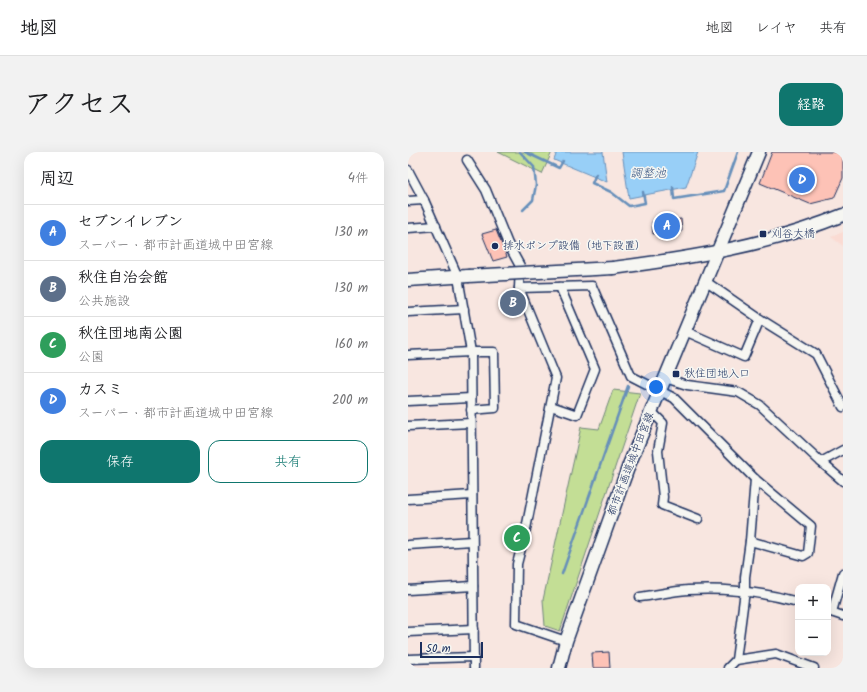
<!DOCTYPE html>
<html lang="ja">
<meta charset="utf-8">
<style>
body{margin:0;font-family:Kalam,"Klee One",sans-serif;background:#f2f2f2;color:#202124}
.controls{position:absolute;right:12px;bottom:12px;display:grid;overflow:hidden;border-radius:8px;box-shadow:0 4px 16px #0002}
.controls button{width:36px;height:36px;display:grid;place-items:center;padding:0;border:0;border-bottom:1px solid #e0e0e0;background:#fff;color:#202124;font:20px sans-serif}
.scale{position:absolute;left:12px;bottom:10px;width:63px;box-sizing:border-box;padding-left:4px;border:2px solid #1b2f5e;border-top:0;font-size:11px;line-height:14px;white-space:nowrap;color:#1b2f5e;-webkit-text-stroke:3px #f6f6f2;paint-order:stroke}
.you{position:absolute;left:248px;top:235px;width:14px;height:14px;margin:-10px;border:3px solid #fff;border-radius:50%;background:#1a73e8;box-shadow:0 0 0 6px #1a73e833}
.badge{display:grid;place-items:center;width:26px;height:26px;border-radius:50%;background:#0f766e;color:#fff;font-size:13px;font-weight:700}
.pin{position:absolute;translate:-50% -50%;border:2px solid #fff;box-shadow:0 1px 4px #0006}
.list{margin:0;padding:0;list-style:none}
h2{display:flex;justify-content:space-between;align-items:center;height:52px;margin:0;padding:0 16px;font-size:17px}
h2 small{font-size:13px;font-weight:400;color:#757577}
.list li{display:grid;grid-template-columns:26px 1fr auto;gap:12px;align-items:center;box-sizing:border-box;height:56px;padding:0 16px;border-top:1px solid #e0e0e0}
.list b{display:block;font-size:15px;white-space:nowrap}
.list p{margin:0;font-size:13px;white-space:nowrap;color:#757577}
.list em{font-size:13px;font-style:normal;color:#757577}
.actions{display:flex;gap:8px;padding:12px 16px}
.actions a{flex:1;padding:9px 0;border:1px solid #0f766e;border-radius:12px;text-align:center;font-size:14px;color:#0f766e}
.actions .main{background:#0f766e;color:#fff}
.map{position:relative;flex:none;width:435px;height:516px;overflow:hidden;border-radius:12px}
header{display:flex;align-items:center;gap:24px;box-sizing:border-box;height:56px;padding:0 20px;background:#fff;border-bottom:1px solid #e0e0e0}
header strong{font-size:19px}
nav{display:flex;gap:22px;margin-inline-start:auto;font-size:14px}
.intro{display:flex;align-items:center;justify-content:space-between;box-sizing:border-box;height:96px;padding:0 24px}
h1{margin:0;font-size:28px}
.button{padding:10px 18px;border-radius:12px;background:#0f766e;color:#fff;font-size:14px;font-weight:700}
main{display:flex;gap:24px;padding:0 24px}
aside{flex:1;background:#fff;border-radius:12px;box-shadow:0 4px 16px #0002}
.map>svg:first-child{display:block}
.built{fill:#fadbd3}
.green{fill:#c3de95;stroke:#6f867a}
.water{fill:#98cff7;stroke:#668fba}
.lines{fill:none;stroke-linecap:round;stroke-linejoin:round}
.stream{stroke:#668fba;stroke-width:2.5}
.building{fill:#fdc2b6;stroke:#1b2f5e}
.street-casing{stroke:#1b2f5e;stroke-width:11}
.secondary-casing{stroke:#1b2f5e;stroke-width:15}
.street{stroke:#f6f6f2;stroke-width:8}
.secondary{stroke:#f6f6f2;stroke-width:12}
.secondary-bridge-casing{stroke:#1b2f5e;stroke-width:15;stroke-linecap:butt}
.secondary-bridge{stroke:#f6f6f2;stroke-width:12}
.poi-dot{fill:#1b2f5e;stroke:#f6f6f2;stroke-width:1.5}
.labels{text-anchor:middle;dominant-baseline:central;stroke-width:3;stroke-linejoin:round;paint-order:stroke}
.poi-label{font-size:11px;fill:#1b2f5e;stroke:#f6f6f2;text-anchor:start}
.street-label{font-size:11px;fill:#1b2f5e;stroke:#f6f6f2}
.water-label{font-size:12px;font-style:italic;fill:#3a5784;stroke:#f6f6f2}
</style>
<header>
<strong>地図</strong>
<nav><a>地図</a><a>レイヤ</a><a>共有</a></nav>
</header>
<div class="intro"><h1>アクセス</h1><a class="button">経路</a></div>
<main>
<aside>
<h2>周辺<small>4件</small></h2>
<ul class="list">
<li><span class="badge" style="background:#3f7fe0">A</span><div><b>セブンイレブン</b><p>スーパー · 都市計画道城中田宮線</p></div><em>130 m</em></li>
<li><span class="badge" style="background:#5c6f8a">B</span><div><b>秋住自治会館</b><p>公共施設</p></div><em>130 m</em></li>
<li><span class="badge" style="background:#2e9e5b">C</span><div><b>秋住団地南公園</b><p>公園</p></div><em>160 m</em></li>
<li><span class="badge" style="background:#3f7fe0">D</span><div><b>カスミ</b><p>スーパー · 都市計画道城中田宮線</p></div><em>200 m</em></li>
</ul>
<div class="actions"><a class="main">保存</a><a>共有</a></div>
</aside>
<div class="map">
<svg width="435" height="516" viewBox="0 0 435 516">
<rect width="100%" height="100%" fill="#f8e6e0"/>
<filter id="ink" filterUnits="userSpaceOnUse"><feTurbulence type="fractalNoise" baseFrequency=".025" numOctaves="2"/><feDisplacementMap in="SourceGraphic" scale="8" xChannelSelector="R" yChannelSelector="G"/><feConvolveMatrix kernelMatrix="1 2 1 2 8 2 1 2 1" color-interpolation-filters="sRGB"/></filter>
<g filter="url(#ink)">
<!-- built -->
<polygon class="built" points="435,80 435,94 423,85"/>
<!-- green -->
<g class="green">
<polygon points="90,0 144,0 134,22"/>
<polygon points="205,238 232,241 152,479 137,474 135,448 173,275 191,277"/>
<polygon points="103,375 118,377 113,397 101,395"/>
</g>
<!-- water -->
<g class="water">
<polygon points="149,0 195,0 199,30 146,8"/>
<polygon points="214,0 290,0 278,35 221,46"/>
</g>
<g class="lines">
<!-- stream -->
<g class="stream">
<polyline points="112,0 126,15 128,33 125,48 115,58"/>
<polyline points="117,0 151,16 155,9"/>
<polyline points="188,22 184,31 203,40 221,54 237,51 235,40"/>
<polyline points="265,35 266,47 316,39 330,0"/>
<polyline points="154,422 220,234"/>
</g>
</g>
<!-- building -->
<g class="building">
<polygon points="364,0 435,0 435,26 426,46 402,52 352,31"/>
<polygon points="273,67 274,79 245,82 244,70"/>
<polygon points="88,78 99,105 85,109 74,82"/>
<polygon points="108,142 113,156 101,161 94,147"/>
<polygon points="201,500 202,516 185,516 184,501"/>
</g>
<g class="lines">
<defs>
<g id="street">
<polyline points="59,8 78,38 100,92 112,114 111,136"/>
<polyline points="0,18 16,48 50,125 63,200 66,516"/>
<polyline points="0,49 16,48"/>
<polyline points="0,76 28,74"/>
<polyline points="297,129 352,167 408,202 435,255"/>
<polyline points="0,160 56,157"/>
<polyline points="277,179 336,205 352,167"/>
<polyline points="0,203 63,200 86,200 87,256 63,258"/>
<polyline points="257,226 279,233 330,240 352,253 413,310"/>
<polyline points="0,249 63,246"/>
<polyline points="143,254 169,263 187,217 152,135"/>
<polyline points="243,259 255,271 250,299 255,345 254,353 290,367"/>
<polyline points="0,274 63,271"/>
<polyline points="435,298 413,310 435,329"/>
<polyline points="0,347 64,343"/>
<polyline points="0,393 64,389"/>
<polyline points="0,438 65,434"/>
<path d="M232,445C248,443 264,439 280,438C317,436 355,440 390,450"/>
<polyline points="420,459 435,464"/>
<polyline points="424,460 435,421"/>
<polyline points="0,480 66,477"/>
<polyline points="158,489 108,472 109,412 118,377 148,226 111,136 184,134 223,224 266,246 347,327 403,374 400,401 395,404 342,389"/>
<polyline points="0,507 66,505"/>
<polyline points="328,508 337,439 337,425 342,389 347,327"/>
<polyline points="320,516 328,508 368,502 406,516"/>
</g>
<g id="secondary">
<path d="M205,116C283,106 362,93 435,63"/>
<polyline points="0,128 60,124"/>
<polyline points="151,516 158,489 221,313 351,0"/>
</g>
</defs>
<!-- street casing -->
<use href="#street" class="street-casing"/>
<!-- secondary casing -->
<use href="#secondary" class="secondary-casing"/>
<!-- street -->
<use href="#street" class="street"/>
<!-- secondary -->
<use href="#secondary" class="secondary"/>
<defs>
<polyline id="secondary-bridge" points="60,124 205,116"/>
</defs>
<!-- secondary-bridge casing -->
<use href="#secondary-bridge" class="secondary-bridge-casing"/>
<!-- secondary-bridge -->
<use href="#secondary-bridge" class="secondary-bridge"/>
</g>
</g>
<!-- markers -->
<g class="poi-dot">
<rect x="351" y="78" width="8" height="8" rx="2"/>
<circle cx="87" cy="94" r="4"/>
<rect x="264" y="218" width="8" height="8" rx="2"/>
</g>
<g class="labels">
<!-- poi labels -->
<g class="poi-label">
<text x="363" y="82">刈谷大橋</text>
<text x="95" y="94">排水ポンプ設備（地下設置）</text>
<text x="276" y="222">秋住団地入口</text>
</g>
<!-- street labels -->
<g class="street-label">
<text transform="translate(223 312) rotate(-69)">都市計画道城中田宮線</text>
</g>
<!-- water labels -->
<g class="water-label">
<text x="240" y="21">調整池</text>
</g>
</g>
</svg>
<div class="controls">
<button>+</button>
<button>−</button>
</div>
<div class="scale">50 m</div>
<div class="you"></div>
<div class="pin badge" style="left:259px;top:74px;background:#3f7fe0">A</div>
<div class="pin badge" style="left:105px;top:151px;background:#5c6f8a">B</div>
<div class="pin badge" style="left:109px;top:386px;background:#2e9e5b">C</div>
<div class="pin badge" style="left:394px;top:28px;background:#3f7fe0">D</div>
</div>
</main>
